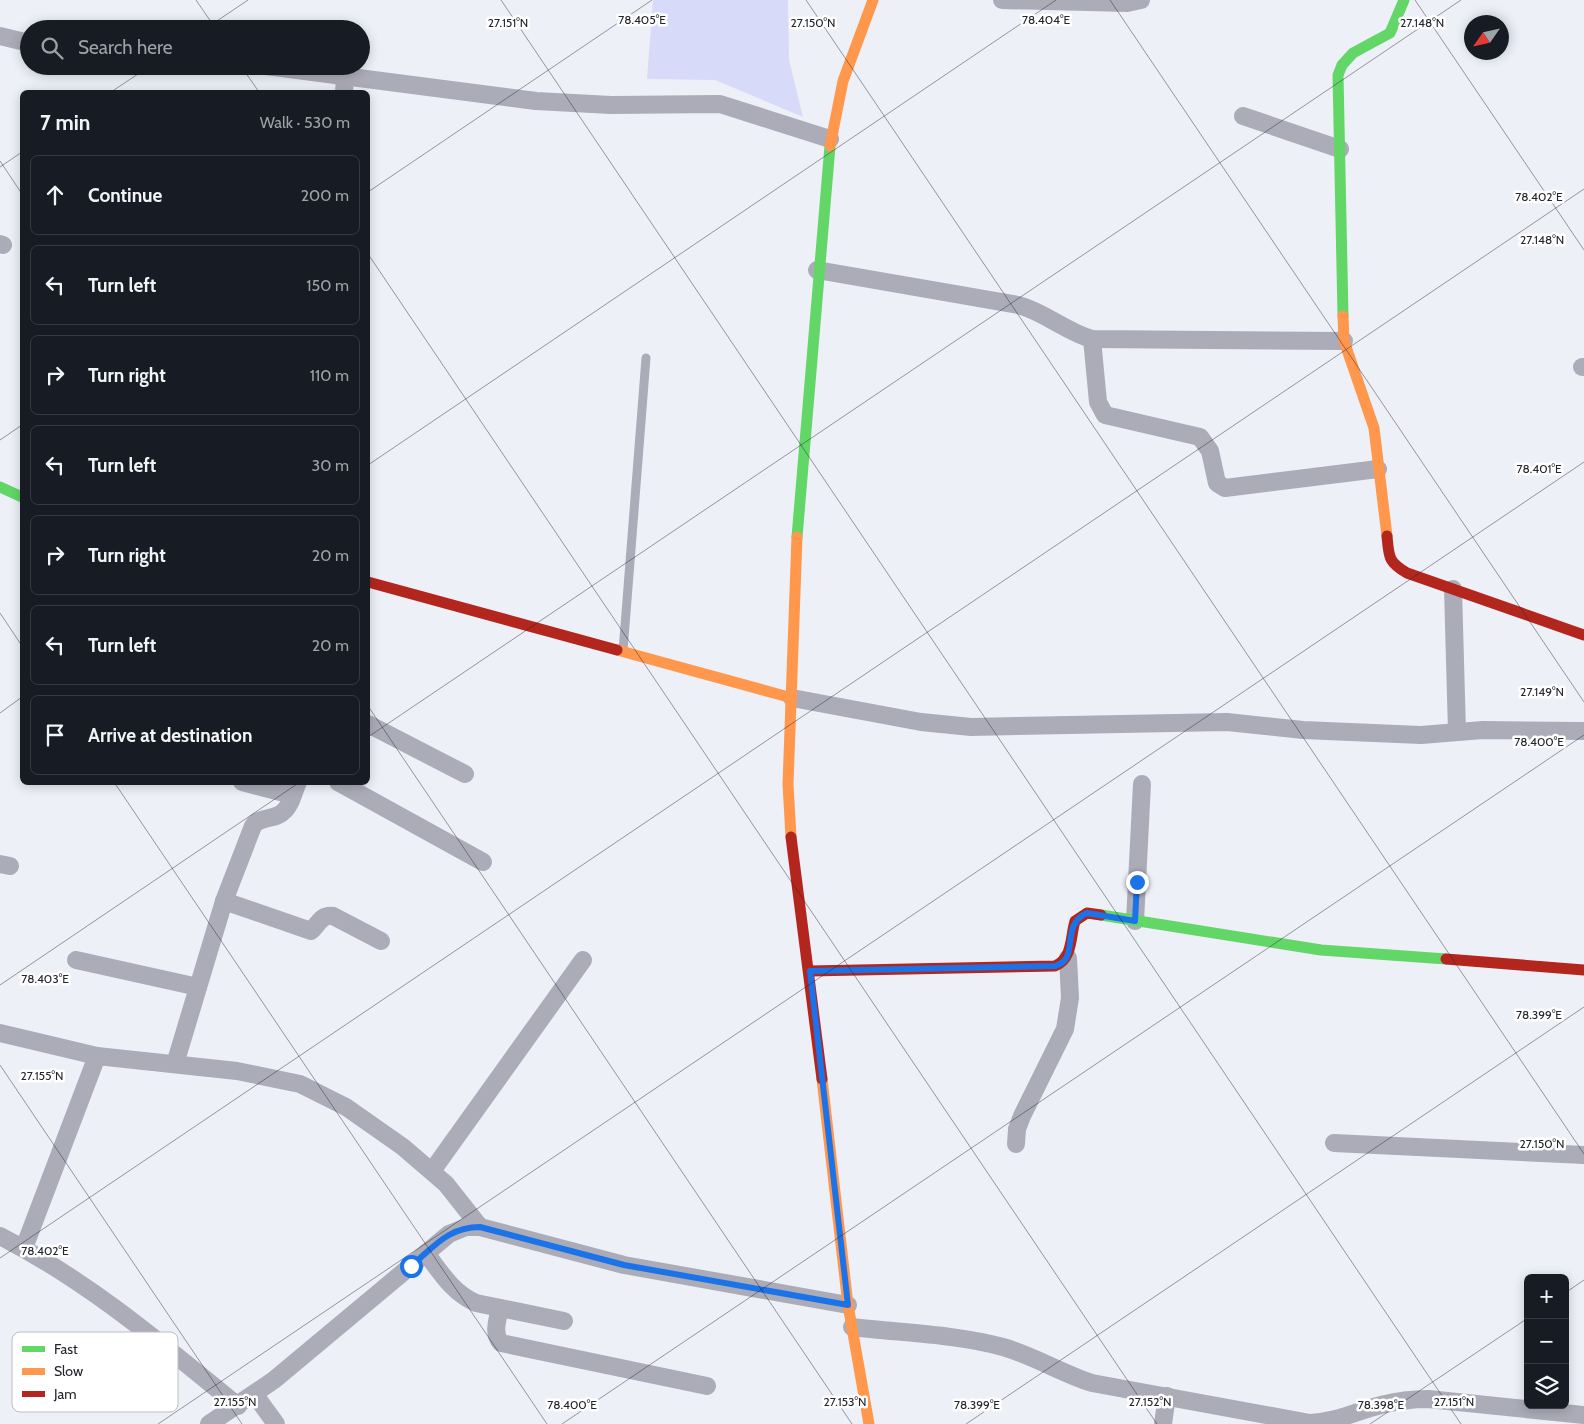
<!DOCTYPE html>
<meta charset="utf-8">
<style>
body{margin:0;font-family:Cabin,sans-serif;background:#20242c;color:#f1f3f6}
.controls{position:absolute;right:15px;bottom:15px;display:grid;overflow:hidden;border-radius:8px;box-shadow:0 2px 12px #0003}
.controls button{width:45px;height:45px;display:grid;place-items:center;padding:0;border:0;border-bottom:1px solid #363941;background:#171b24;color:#f1f3f6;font:25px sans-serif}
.compass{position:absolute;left:1464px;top:15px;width:45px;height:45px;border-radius:50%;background:#171b24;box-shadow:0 2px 12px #0003;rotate:236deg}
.stop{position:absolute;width:15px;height:15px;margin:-11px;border:4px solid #1a73e8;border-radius:50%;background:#fff}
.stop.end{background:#1a73e8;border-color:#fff;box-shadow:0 1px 5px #0008}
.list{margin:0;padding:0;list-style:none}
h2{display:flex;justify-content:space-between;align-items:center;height:65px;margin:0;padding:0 20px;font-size:21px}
h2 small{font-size:16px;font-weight:400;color:#9ea1a6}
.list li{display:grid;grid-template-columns:32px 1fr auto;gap:15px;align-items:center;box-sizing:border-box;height:80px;margin:0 10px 10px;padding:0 10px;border:1px solid #363941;border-radius:8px}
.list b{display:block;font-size:19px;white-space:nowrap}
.list em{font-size:16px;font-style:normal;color:#9ea1a6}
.icon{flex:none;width:28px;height:28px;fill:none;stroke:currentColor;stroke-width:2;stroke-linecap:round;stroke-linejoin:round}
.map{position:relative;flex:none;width:1584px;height:1424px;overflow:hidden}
.search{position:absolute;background:#171b24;box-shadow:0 2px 12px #0003;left:20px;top:20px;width:350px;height:55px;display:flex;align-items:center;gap:12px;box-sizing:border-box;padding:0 18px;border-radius:28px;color:#9ea1a6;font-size:19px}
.panel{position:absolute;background:#171b24;box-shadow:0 2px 12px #0003;left:20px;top:90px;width:350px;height:695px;border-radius:8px}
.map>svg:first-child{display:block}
.green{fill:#d7daf9}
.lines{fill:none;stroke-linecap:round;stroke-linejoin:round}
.lane{stroke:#abacb8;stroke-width:9}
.street{stroke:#abacb8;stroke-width:18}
.fast{stroke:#63d668;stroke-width:11}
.slow{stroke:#ff974d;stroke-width:11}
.jam{stroke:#b3261e;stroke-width:11}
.route{stroke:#1a73e8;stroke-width:6}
.ticks{fill:none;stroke:#25262d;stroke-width:1;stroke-opacity:0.45}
.key{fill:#fff;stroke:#bebec0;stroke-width:1}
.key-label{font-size:14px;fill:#25262d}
.ticks-label{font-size:12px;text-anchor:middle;fill:#25262d;stroke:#fff;stroke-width:5;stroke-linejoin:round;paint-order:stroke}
</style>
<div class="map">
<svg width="1584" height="1424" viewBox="0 0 1584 1424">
<rect width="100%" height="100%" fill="#eef0f8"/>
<!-- green -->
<polygon class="green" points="653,0 788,0 789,60 803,117 715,80 647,79"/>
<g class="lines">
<!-- lane -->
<polyline class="lane" points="623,651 646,358"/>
<!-- street -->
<g class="street">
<polyline points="1002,0 1127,3 1141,0"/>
<polyline points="0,36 29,43"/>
<polyline points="266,66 536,101 611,105 720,104 830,139"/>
<polyline points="344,92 345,77"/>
<polyline points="1243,116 1340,149"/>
<polyline points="0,244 3,245"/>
<path d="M817,270L1018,305C1045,312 1066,332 1092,339L1344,341"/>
<polyline points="1092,339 1098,402 1105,415 1200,437 1210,451 1217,483 1225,488 1378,469"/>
<polyline points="1582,367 1584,367"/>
<polyline points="1453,589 1457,732"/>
<polyline points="792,698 921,722 971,727 1227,722 1303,730 1421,735 1483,730 1584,731"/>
<polyline points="368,724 465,774"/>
<polyline points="242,782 292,795"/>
<polyline points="338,782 483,862"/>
<polyline points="0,864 10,866"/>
<path d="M224,901L311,931C318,925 321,914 333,916L381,941"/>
<polyline points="1135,921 1142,784"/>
<polyline points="76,960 198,987"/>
<polyline points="0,1033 97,1056 237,1071 300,1084 346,1107 403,1147 446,1184 480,1227"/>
<path d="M175,1064L224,901L253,826C261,815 275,821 284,811C291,805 294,791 298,782"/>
<polyline points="1334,1143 1584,1155"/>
<polyline points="1016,1144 1017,1129 1022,1116 1065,1029 1070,998 1068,958"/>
<polyline points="432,1171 583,960"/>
<path d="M0,1236C88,1281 162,1344 238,1406"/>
<polyline points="24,1248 97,1056"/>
<path d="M426,1253C441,1273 453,1293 476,1303L564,1321"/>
<path d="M500,1308C498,1319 492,1333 501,1343L707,1386"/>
<path d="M852,1327C901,1333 956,1334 1003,1347C1034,1356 1061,1373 1092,1383L1310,1423C1336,1422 1357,1411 1381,1405C1397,1401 1412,1399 1428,1399L1584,1415"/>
<polyline points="255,1395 276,1424"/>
<polyline points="209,1424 274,1380 449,1234 466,1227 480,1227 624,1265 848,1305"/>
<polyline points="1163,1424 1167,1396"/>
</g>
<!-- fast -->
<g class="fast">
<polyline points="1343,316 1338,75 1342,65 1353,53 1390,33 1404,0"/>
<polyline points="0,487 22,497"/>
<polyline points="797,537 830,146"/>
<polyline points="1101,915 1321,950 1446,959"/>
</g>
<!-- slow -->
<g class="slow">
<polyline points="830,146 843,81 873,0"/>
<polyline points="1343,316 1344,341 1374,428 1387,536"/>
<polyline points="617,650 792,698"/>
<polyline points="791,837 788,784 797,537"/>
<polyline points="822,1079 848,1305 869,1424"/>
</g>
<!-- jam -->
<g class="jam">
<path d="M1387,536C1389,557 1388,562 1407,573L1584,635"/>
<polyline points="368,582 617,650"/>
<polyline points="791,837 822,1079"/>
<polyline points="1446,959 1584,970"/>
<path d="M810,971L1055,966C1073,958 1070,938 1075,921L1087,913L1101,915"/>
</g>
</g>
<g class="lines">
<!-- route -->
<path class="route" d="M411,1266C434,1247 448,1227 480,1227L624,1265L848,1305L810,971L1055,966C1081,959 1059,925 1087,913L1135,921L1137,882"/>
</g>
<!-- ticks -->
<path class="ticks" d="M196,0L216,29M501,0L1461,1424M806,0L1584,1154M1110,0L1584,702M1415,0L1584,250M205,29L248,0M241,66L259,92M111,92L150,66M0,161L22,194M0,167L22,152M368,192L652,0M368,254L1157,1424M0,440L22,425M368,465L1056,0M0,613L22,646M368,706L852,1424M0,713L22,697M368,737L1461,0M114,782L547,1424M0,985L300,782M0,1065L242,1424M0,1258L1584,189M1565,1293L1584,1280M158,1424L1584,462M562,1424L1584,735M966,1424L1584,1007M1370,1424L1528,1318"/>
<!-- legend -->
<rect x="12" y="1332" width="166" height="80" rx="8" class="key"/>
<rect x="22" y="1346" width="23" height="6" fill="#63d668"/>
<rect x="22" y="1368" width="23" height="7" fill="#ff974d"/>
<rect x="22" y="1391" width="23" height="6" fill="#b3261e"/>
<g class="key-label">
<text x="54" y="1354">Fast</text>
<text x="54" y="1376">Slow</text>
<text x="54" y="1399">Jam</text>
</g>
<g class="ticks-label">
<text x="642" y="24">78.405°E</text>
<text x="1046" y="24">78.404°E</text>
<text x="508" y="27">27.151°N</text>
<text x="813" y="27">27.150°N</text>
<text x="1422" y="27">27.148°N</text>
<text x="1539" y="201">78.402°E</text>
<text x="1542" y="244">27.148°N</text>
<text x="1539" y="473">78.401°E</text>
<text x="1542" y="696">27.149°N</text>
<text x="1539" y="746">78.400°E</text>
<text x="45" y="983">78.403°E</text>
<text x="1539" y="1019">78.399°E</text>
<text x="42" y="1080">27.155°N</text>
<text x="1542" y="1148">27.150°N</text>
<text x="45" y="1255">78.402°E</text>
<text x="235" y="1406">27.155°N</text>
<text x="845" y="1406">27.153°N</text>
<text x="1150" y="1406">27.152°N</text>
<text x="1454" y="1406">27.151°N</text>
<text x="572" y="1409">78.400°E</text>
<text x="977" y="1409">78.399°E</text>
<text x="1381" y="1409">78.398°E</text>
</g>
</svg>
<div class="controls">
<button>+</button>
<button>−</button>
<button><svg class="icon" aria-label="layers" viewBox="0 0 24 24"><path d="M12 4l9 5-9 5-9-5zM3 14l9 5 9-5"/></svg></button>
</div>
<svg class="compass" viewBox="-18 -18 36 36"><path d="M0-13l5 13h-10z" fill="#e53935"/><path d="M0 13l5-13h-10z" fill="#9ea1a6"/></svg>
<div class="stop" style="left:411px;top:1266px"></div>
<div class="stop end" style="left:1137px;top:882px"></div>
<div class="search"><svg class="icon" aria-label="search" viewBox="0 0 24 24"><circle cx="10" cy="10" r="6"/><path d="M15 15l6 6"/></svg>Search here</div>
<section class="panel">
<h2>7 min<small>Walk · 530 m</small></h2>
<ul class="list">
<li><svg class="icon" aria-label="ahead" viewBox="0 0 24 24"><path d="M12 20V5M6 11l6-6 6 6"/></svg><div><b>Continue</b></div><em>200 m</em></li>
<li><svg class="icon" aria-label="left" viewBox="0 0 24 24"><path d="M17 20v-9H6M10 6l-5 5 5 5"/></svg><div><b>Turn left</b></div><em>150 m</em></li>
<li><svg class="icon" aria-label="right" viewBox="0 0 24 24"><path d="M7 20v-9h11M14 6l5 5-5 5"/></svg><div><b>Turn right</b></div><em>110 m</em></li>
<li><svg class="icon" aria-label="left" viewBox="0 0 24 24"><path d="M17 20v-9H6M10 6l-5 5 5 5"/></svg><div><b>Turn left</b></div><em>30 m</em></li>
<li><svg class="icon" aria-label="right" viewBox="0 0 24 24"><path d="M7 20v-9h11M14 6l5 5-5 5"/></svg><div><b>Turn right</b></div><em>20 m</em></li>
<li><svg class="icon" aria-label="left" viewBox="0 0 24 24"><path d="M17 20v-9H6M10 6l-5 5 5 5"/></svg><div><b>Turn left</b></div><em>20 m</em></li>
<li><svg class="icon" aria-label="arrive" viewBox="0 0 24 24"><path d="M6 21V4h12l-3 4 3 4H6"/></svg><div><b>Arrive at destination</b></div></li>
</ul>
</section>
</div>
